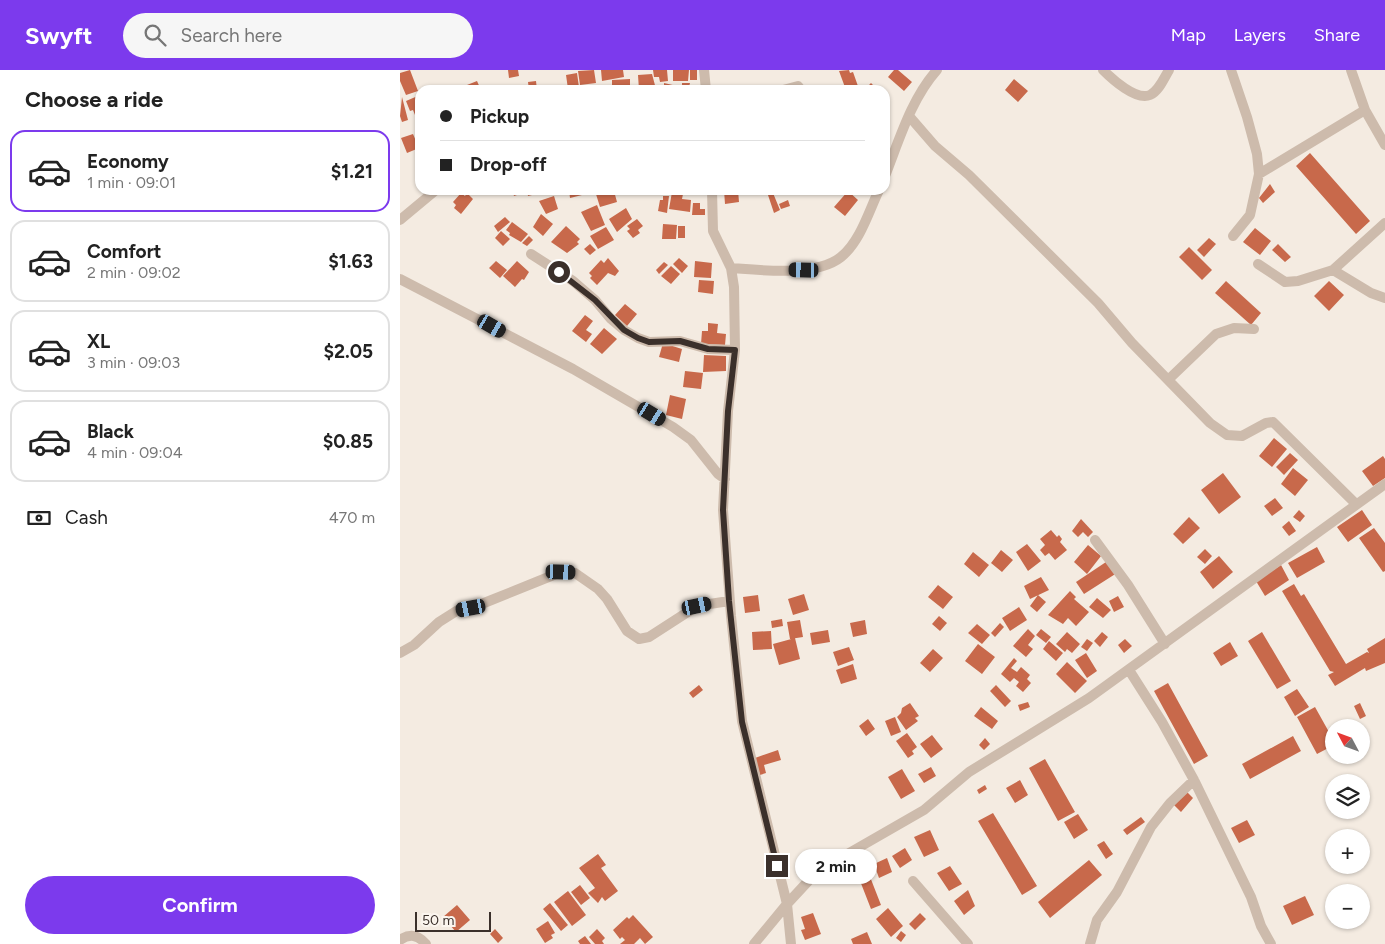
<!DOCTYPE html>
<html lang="en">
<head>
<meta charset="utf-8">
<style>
  body { margin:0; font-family:Figtree,sans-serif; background:#f6f6f6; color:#222; height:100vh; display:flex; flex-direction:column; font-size:19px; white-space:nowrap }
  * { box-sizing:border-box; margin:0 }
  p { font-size:16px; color:#767676 }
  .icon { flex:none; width:28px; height:28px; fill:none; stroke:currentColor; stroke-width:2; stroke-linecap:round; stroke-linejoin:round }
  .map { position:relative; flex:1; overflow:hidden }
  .details { display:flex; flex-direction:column; background:#fff; width:400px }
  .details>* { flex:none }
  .banner { position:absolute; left:15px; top:15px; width:475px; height:110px; border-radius:15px; box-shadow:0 1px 4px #0004; display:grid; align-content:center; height:110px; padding:0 25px; background:#fff }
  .needle { width:32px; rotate:311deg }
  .controls { position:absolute; left:925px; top:649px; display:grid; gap:10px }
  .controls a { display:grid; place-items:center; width:45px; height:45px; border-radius:50%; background:#fff; box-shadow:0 1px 4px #0004; font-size:25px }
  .scale { position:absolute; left:15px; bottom:12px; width:76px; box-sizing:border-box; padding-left:5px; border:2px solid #3b302b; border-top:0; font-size:14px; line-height:18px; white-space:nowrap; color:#3b302b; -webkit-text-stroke:4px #fbf5ee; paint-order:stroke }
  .end { position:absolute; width:22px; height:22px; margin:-11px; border:6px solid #3b302b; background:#fff; box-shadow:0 0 0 2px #fff }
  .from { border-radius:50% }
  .bubble { position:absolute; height:35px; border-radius:18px; background:#fff; box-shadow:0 1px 4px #0004; font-size:16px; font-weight:700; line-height:35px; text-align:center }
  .car { position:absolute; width:15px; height:30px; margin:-15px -8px; border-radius:6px; box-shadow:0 0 4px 1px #0007; background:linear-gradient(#222 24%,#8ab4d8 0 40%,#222 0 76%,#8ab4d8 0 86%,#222 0) }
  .banner b { display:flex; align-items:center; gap:18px; height:48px; font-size:19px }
  .banner b+b { border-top:1px solid #e0e0e0 }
  .banner i { width:12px; height:12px; background:#222 }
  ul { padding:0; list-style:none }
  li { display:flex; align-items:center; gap:15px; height:82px; margin:0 10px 8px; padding:0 15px; border:2px solid #e0e0e0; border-radius:15px }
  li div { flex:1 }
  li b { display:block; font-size:19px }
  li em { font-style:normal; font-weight:700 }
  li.selected { border-color:#7c3aed }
  li>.icon { width:45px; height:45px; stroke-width:1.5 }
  h2 { padding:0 25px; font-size:22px; line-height:60px }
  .pay { display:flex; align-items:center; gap:12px; height:55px; padding:0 25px; font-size:19px }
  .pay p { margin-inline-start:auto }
  .cta { display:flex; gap:10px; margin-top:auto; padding:10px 25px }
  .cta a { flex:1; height:58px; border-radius:30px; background:#7c3aed; color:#fff; font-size:20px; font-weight:700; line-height:58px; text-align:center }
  header { display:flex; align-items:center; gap:30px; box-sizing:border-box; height:70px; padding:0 25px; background:#7c3aed; color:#fff }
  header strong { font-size:24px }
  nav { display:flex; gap:28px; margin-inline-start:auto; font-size:18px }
  .search { width:350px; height:45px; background:#f6f6f6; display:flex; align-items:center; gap:12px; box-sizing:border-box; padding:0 18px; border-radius:28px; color:#767676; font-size:19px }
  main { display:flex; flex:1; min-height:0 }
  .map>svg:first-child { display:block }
  .building { fill:#c8694b }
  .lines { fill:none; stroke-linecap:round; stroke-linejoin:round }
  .street { stroke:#cdbbac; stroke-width:10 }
  .route { stroke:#3b302b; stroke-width:6 }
</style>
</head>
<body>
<header>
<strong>Swyft</strong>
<div class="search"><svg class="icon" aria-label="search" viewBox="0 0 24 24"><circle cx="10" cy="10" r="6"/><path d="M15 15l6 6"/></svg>Search here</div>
<nav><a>Map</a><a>Layers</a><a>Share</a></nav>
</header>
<main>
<section class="details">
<h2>Choose a ride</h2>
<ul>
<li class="selected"><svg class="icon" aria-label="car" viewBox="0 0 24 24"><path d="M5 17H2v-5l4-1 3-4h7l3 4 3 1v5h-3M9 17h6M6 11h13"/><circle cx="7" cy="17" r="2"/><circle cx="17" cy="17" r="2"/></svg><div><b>Economy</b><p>1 min · 09:01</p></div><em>$1.21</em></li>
<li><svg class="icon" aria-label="car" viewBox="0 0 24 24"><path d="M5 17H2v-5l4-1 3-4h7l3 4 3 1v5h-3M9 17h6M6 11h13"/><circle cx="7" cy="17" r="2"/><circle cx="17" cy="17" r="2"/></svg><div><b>Comfort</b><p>2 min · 09:02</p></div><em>$1.63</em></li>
<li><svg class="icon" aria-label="car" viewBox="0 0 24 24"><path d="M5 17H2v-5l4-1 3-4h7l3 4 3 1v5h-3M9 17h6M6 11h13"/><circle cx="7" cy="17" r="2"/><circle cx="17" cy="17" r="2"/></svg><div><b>XL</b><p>3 min · 09:03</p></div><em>$2.05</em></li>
<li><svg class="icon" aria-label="car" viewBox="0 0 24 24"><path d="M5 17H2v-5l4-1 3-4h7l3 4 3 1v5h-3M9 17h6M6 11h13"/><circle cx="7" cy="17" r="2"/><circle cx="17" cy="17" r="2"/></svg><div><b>Black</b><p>4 min · 09:04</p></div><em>$0.85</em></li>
</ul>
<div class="pay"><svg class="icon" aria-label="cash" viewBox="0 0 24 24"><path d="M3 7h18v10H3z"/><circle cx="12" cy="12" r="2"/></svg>Cash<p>470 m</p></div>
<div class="cta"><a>Confirm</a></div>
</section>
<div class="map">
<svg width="985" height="874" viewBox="0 0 985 874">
  <rect width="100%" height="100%" fill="#f4ebe1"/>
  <path class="building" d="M10 0 18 21 6 25 0 11V3Z
    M108 0H118L119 6 109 8Z
    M194 0 196 13 180 15 178 1Z
    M201 0H223L224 7 202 11Z
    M253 0H267L268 11 260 12 259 7H254Z
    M273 0H289L288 11H273Z
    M290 0H297V10H290Z
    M449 0 450 3 453 2 459 19 446 20 439 1Z
    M494 0H498L512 12 504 21 488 7Z
    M177 3 179 17 168 19 166 5Z
    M252 4 256 19 239 20 238 5Z
    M230 9V16L212 17V10Z
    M614 9 628 21 618 32 605 20Z
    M77 11 81 20H69L67 15Z
    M136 11 137 20H129L128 12Z
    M264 13 277 16V20H264Z
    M282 13H290L289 17H299V20H282Z
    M471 13 476 18 464 20Z
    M232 17V20H209V18Z
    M20 25V42L15 45 13 40 10 41 6 31Z
    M2 27 8 50 2 52 0 46Z
    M13 64 19 78 7 83 1 68Z
    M910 83 970 151 956 164 896 96Z
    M870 114 875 122 863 133 859 128Z
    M112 120H126V122L114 126Z
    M152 120 128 126 127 121 131 120Z
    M169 120H181L182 125 170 128Z
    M207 120 208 122 214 121 217 132 200 137 195 121Z
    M324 120H338L339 132 325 134Z
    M448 121 458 130 445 146 434 137Z
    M272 122 283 124 282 129 291 130 290 142 269 139Z
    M61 123 65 126 67 123 73 129 61 144 54 138 56 135 53 132Z
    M373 123 380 140 374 143 368 125Z
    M154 126 158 139 146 144 139 131Z
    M263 126H269L267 143 258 141 260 130H263Z
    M388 130 390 136 381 139 379 134Z
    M293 133H300V139H305V145H292Z
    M197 135 205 155 191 161 181 142Z
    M226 138 232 149 217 162 209 149Z
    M141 144 153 154 143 166 133 157Z
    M105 147 110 152 98 162 94 156Z
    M237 149 243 156 238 160 240 163 233 168 227 161 230 159 227 156Z
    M112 152 128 164 121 172 109 165 110 163 106 160Z
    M263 154 277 155 276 169H262Z
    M166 156 180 169 177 172 179 174 167 183 151 172Z
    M278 156H285V168H278Z
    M206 157 214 170 198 179 190 166Z
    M855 158 871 171 860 185 843 172Z
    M101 161 110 169 103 176 95 168Z
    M129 166 133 170 127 176 122 173Z
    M809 168 816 174 804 187 797 180Z
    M190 174 196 180 190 185 184 179Z
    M878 174 891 187 885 192 872 180Z
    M789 177 812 200 802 210 779 187Z
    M208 188 219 201 215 206 208 203 197 215 190 208 192 206 189 203 201 190 204 193Z
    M279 188 288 196 282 203 273 194Z
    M96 191 107 200 100 208 89 198Z
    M117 191 129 202 124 210 122 209 115 217 103 206Z
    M295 191 312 193 311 208 294 207Z
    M264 192 268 195 259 204 256 200Z
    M271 196 280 204 271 214 261 206Z
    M299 210 314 211 313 224 298 222Z
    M826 211 861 243 851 255 815 223Z
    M929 211 944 225 929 241 914 226Z
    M225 234 237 244 227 256 215 245Z
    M185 245 193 251 186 260 192 264 186 272 172 261Z
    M308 253 318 254 317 263 326 264 325 275 301 274 302 261H308Z
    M204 258 217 269 202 284 190 274Z
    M263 273 282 279 279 292 259 287Z
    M304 285 326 286V301L303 302Z
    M285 301 303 303 301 319 283 317Z
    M270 325 286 329 282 349 266 345Z
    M874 368 887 379 872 397 859 386Z
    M890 383 898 390 884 405 876 397Z
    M983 386 985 389V408L973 416 962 401Z
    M893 398 908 410 895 426 881 414Z
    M823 403 841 427 819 444 801 420Z
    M875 428 883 438 872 446 864 436Z
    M899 440 905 446 900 452 893 447Z
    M962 440 972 455 948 472 937 457Z
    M789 447 800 458 783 474 773 464Z
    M681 449 693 462 688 467 683 462 678 467 672 461Z
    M889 451 896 461 889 466 882 457Z
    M974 458 985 473V501L983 502 959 468Z
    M651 460 657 467 659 465 662 469 660 472 667 480 655 490 649 483 645 486 640 480 645 475 640 469Z
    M627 474 641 491 628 501 616 482Z
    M688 475 701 486 687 504 674 492Z
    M917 477 925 492 897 508 888 493Z
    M805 479 812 486 805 494 797 487Z
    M601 480 613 490 602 502 591 493Z
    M573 482 589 495 579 507 564 494Z
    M819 486 833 502 813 519 800 502Z
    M712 488 720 501 684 524 676 512Z
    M881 495 889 510 865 526 856 511Z
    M641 507 649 520 630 529 624 516Z
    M894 514 901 526 904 524 946 594 967 582 969 583 967 579 985 568V593L966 601 965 598 935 616 928 605 934 602 930 601 882 521Z
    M538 515 553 527 543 539 528 527Z
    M670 521 676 527 674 529 689 542 676 556 668 548 663 554 648 545Z
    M404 524 409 540 393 545 388 529Z
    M358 525 360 541 345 543 343 527Z
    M638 525 646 532 637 542 630 536Z
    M718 526 724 537 714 542 709 531Z
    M697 528 711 540 703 548 689 537Z
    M619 537 627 550 610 561 602 548Z
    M539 546 547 553 540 561 532 554Z
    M382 549 383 556 372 558 371 551Z
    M400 550 403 567 390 569 387 552Z
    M465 550 467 564 453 567 450 553Z
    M600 553 604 557 595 567 591 563Z
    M577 554 590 565 582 574 568 563Z
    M628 559 635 566 628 575 633 579 626 587 613 576Z
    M641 559 651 567 646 573 636 565Z
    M428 560 430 572 412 575 410 563Z
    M371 561 372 579 353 580 352 562Z
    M667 562 680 574 672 583 667 579 665 582 656 574Z
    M702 562 708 567 700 577 694 571Z
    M862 562 891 611 877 619 848 571Z
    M395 568 400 589 379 595 373 574Z
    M687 569 693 573 687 581 681 577Z
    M725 569 732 576 724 583 718 575Z
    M649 571 663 583 656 591 643 579Z
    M830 572 838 586 821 596 813 583Z
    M578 574 595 587 582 604 565 591Z
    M449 577 454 590 438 596 433 582Z
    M533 579 543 588 530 602 520 593Z
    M686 583 697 601 687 608 675 590Z
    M614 588 617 591 611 598 617 602 621 597 630 605 627 609 631 613 623 622 616 616 619 612 614 608 610 612 601 604Z
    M667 592 687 611 675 623 656 604Z
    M453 594 457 609 441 614 436 600Z
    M768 613 808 686 794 694 754 621Z
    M299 615 303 620 293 628 289 623Z
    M596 615 611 631 605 637 590 621Z
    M897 619 909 637 895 646 884 627Z
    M628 632 630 637 620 641 618 635Z
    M510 633 519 646 515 648 518 651 506 660 497 647 501 643 502 638Z
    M960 633 966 646 960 649 954 636Z
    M581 637 598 651 592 659 574 646Z
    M915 637 934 671V675L917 684 897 647Z
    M495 647 501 662 491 666 485 651Z
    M468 649 475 659 466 666 459 656Z
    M507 663 517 677 512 681 514 684 508 688 496 671Z
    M532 665 543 679 531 688 520 674Z
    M893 666 901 681 850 709 842 694Z
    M585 668 590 674 584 680 579 675Z
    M378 680 381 690 364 695 366 703 360 705 355 688Z
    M645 689 675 742 658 751 629 698Z
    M531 697 536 706 524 713 518 704Z
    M502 699 515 721 501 729 488 707Z
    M620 710 628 725 615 733 606 718Z
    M585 715 587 719 579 724 577 720Z
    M785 720 793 728 781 742 772 733Z
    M593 743 637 816 622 825 578 751Z
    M678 744 688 760 674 769 664 752Z
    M741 747 745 752 727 765 723 760Z
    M847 750 855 765 839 773 831 758Z
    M530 760 539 780 524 787 514 767Z
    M704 771 713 784 706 789 697 775Z
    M505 778 512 790 500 798 492 786Z
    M198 784 206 795 201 798 218 821 205 831 202 827 198 833 188 823 195 818 179 798Z
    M487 788 492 802 479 808 474 794Z
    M689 790 702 805 650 848 638 832Z
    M465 794 481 835 471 839 455 798Z
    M550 796 562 814 549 821 537 803Z
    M180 815 190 828 181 835 171 822Z
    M568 820 575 836 564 845 554 831Z
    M168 821 186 845 172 856 154 832Z
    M905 826 914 845 892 855 883 836Z
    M150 833 168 855 161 861 143 839Z
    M57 835 70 850 56 862 43 847Z
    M488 838 503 856 491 867 476 849Z
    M413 843 421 864 405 870 401 860 405 859 401 847Z
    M520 843 526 849 515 860 509 854Z
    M233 845 253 867 245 874 240 868 234 874H220L225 870 222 867 220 869 213 860 227 847 229 849Z
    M148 851 155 863 151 865 153 868 145 873 136 859Z
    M95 859 103 868 98 873 90 864Z
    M197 859 205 868 202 871 204 874H195L189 867Z
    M501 861 506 865 501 872 496 868Z
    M467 862 472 874H453L451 869Z
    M185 866 191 874H180L178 871Z"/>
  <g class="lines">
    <path class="street" d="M304 0 306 20
      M703 0C712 9 736 31 750 25 759 21 764 8 769 0
      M831 0 847 47 857 84 859 104 850 145 833 166
      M951 0 965 40 985 75
      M383 20 398 16 401 20
      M509 46 535 76 569 105 698 233 732 273 810 353 827 365 842 366 866 353 873 352 956 434
      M859 104 965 40
      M485 106C499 71 511 29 537 0
      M312 120 313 161 331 198 334 217 335 280 328 341 323 440 331 546 342 651 387 834 391 874
      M0 150 36 120
      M131 184 173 211 195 230 211 249 224 260 238 268 249 272 280 271 308 279 335 280
      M858 194 885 212 898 211 933 200 971 223 985 228
      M331 198C361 200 416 207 441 187 460 172 469 141 479 120
      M933 200 985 153
      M0 209 173 299 273 357 291 370 318 404 325 409
      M769 309 816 264 834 258 854 259
      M695 470 728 515 765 574
      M0 583 14 575 39 552 58 540 84 533 161 502 175 503 198 519 207 529 227 561 239 569 249 567 297 536 329 531
      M729 600 762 652 794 710 851 827 861 856 871 874
      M513 811 568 874
      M0 870C10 863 18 865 26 874
      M354 874 387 834 412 807 430 794 524 740 569 702 689 628 985 414
      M690 874 697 850 717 822 751 757 770 733 794 710"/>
  </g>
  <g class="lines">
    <path class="route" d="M159 202 195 230 224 260 238 268 249 272 280 271 308 279 335 280 328 341 323 440 329 531 342 652 377 796"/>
  </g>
</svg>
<div class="controls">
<a><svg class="needle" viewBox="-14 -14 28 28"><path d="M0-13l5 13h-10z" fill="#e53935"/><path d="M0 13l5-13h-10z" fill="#767676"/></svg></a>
<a><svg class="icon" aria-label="layers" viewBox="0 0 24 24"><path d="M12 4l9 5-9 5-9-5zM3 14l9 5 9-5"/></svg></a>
<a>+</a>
<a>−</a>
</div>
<div class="scale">50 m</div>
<i class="end from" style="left:159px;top:202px"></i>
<i class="end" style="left:377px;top:796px"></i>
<div class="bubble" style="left:395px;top:779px;width:82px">2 min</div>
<i class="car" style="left:404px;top:200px;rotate:271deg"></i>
<i class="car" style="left:92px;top:256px;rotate:120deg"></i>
<i class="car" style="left:252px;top:344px;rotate:121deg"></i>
<i class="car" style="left:161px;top:502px;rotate:92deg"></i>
<i class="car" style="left:297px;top:536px;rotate:78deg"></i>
<i class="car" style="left:71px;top:538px;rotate:259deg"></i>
<div class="banner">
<b><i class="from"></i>Pickup</b>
<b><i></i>Drop-off</b>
</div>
</div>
</main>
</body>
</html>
